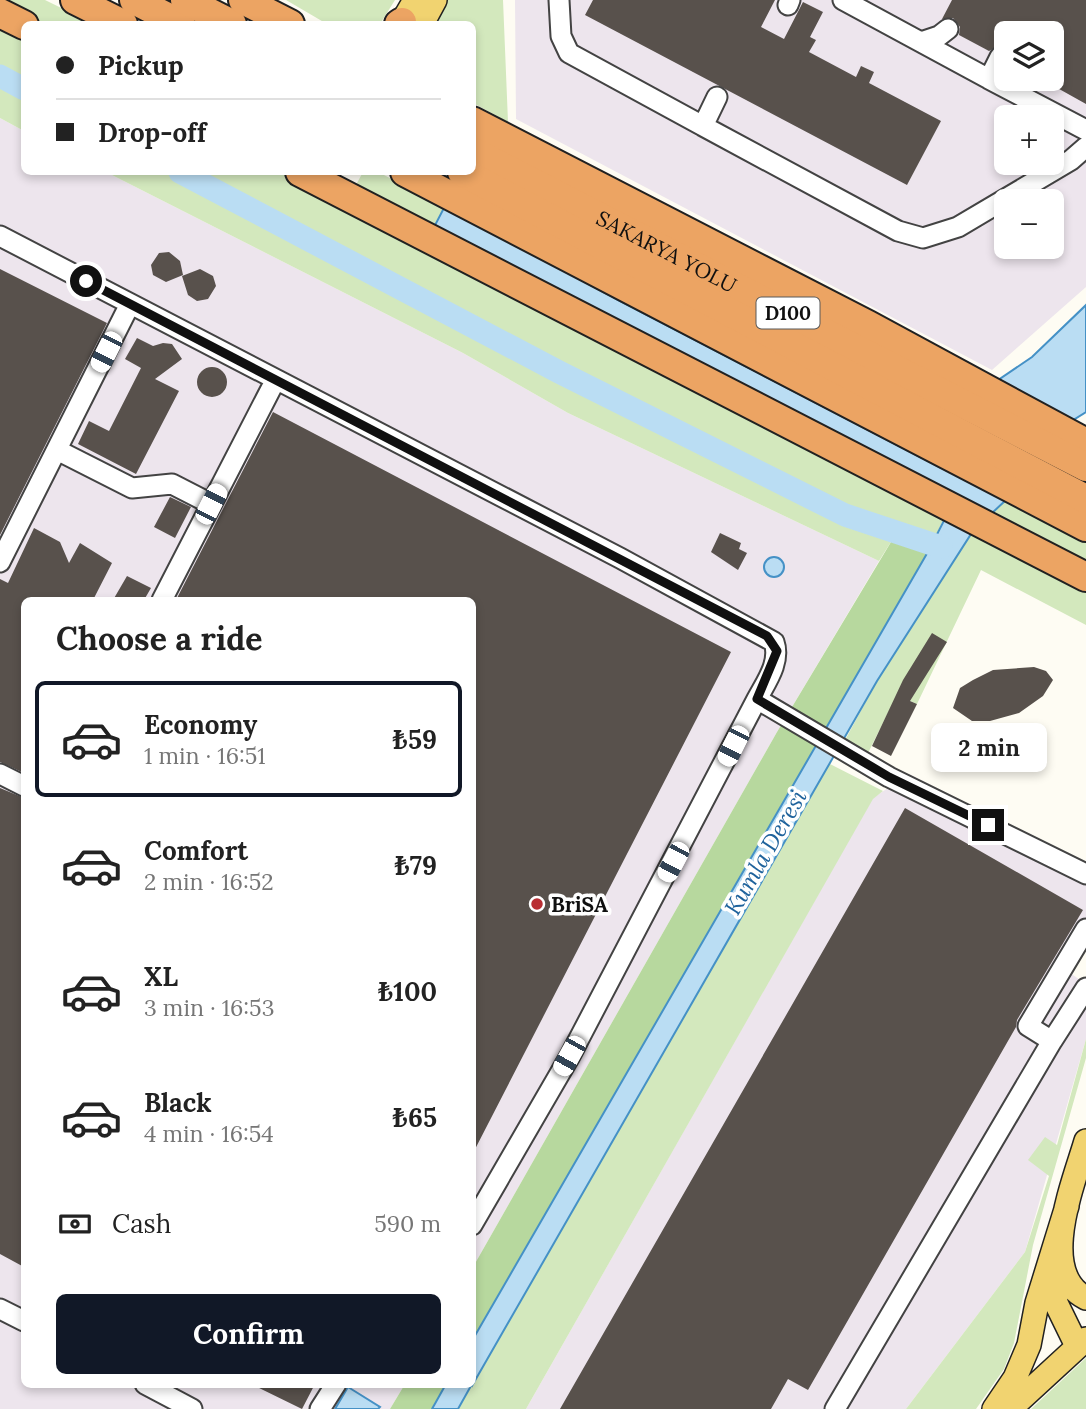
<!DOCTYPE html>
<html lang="en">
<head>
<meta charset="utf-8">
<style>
  body { margin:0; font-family:Lora,serif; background:#f6f6f6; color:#222; height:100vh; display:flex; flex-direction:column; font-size:26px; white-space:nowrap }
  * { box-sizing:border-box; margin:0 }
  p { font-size:23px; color:#767676 }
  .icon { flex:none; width:38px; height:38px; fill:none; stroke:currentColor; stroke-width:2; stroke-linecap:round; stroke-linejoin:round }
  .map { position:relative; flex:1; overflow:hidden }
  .sheet { position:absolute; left:21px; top:597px; width:455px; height:791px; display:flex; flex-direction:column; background:#fff; border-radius:10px; box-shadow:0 4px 10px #0003 }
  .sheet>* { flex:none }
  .top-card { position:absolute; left:21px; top:21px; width:455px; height:154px; border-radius:10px; box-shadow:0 4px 10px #0003; display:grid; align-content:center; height:154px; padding:0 35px; background:#fff }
  .tools { position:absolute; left:994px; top:21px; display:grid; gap:14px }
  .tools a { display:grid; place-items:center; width:70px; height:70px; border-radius:10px; background:#fff; box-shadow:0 4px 10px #0003; font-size:35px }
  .end { position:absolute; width:32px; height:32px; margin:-16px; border:9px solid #101010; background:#fff; box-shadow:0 0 0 4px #fff }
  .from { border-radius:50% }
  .bubble { position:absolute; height:49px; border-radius:10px; background:#fff; box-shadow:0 4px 10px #0003; font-size:23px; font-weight:800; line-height:49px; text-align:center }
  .car { position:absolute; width:21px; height:42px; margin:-21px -10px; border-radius:9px; box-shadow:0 0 5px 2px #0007; background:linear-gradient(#fff 24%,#345 0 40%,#fff 0 76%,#345 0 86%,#fff 0) }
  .top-card b { display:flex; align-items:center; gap:24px; height:66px; font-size:26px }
  .top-card b+b { border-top:2px solid #e0e0e0 }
  .top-card i { width:18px; height:18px; background:#222 }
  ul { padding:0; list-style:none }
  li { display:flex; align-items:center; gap:21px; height:116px; margin:0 14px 10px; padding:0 21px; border:4px solid transparent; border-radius:10px }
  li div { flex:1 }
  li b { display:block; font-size:26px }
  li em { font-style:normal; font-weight:800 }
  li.current { border-color:#111827 }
  li>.icon { width:63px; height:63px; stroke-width:1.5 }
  h2 { padding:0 35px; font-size:32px; line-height:84px }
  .pay { display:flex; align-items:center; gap:18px; height:77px; padding:0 35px; font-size:26px }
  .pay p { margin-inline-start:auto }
  .primary-button { display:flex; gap:14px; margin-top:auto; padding:14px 35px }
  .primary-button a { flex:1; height:80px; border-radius:10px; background:#111827; color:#fff; font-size:28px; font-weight:800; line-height:80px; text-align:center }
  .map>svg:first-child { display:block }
  .industrial { fill:#ede5ed; fill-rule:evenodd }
  .green { fill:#d3e8bd }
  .forest { fill:#b7d89e }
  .water { fill:#baddf3; stroke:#4591c6; stroke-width:2 }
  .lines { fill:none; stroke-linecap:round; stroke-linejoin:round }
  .river { stroke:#baddf3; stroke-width:23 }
  .building { fill:#58514c }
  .minor-casing { stroke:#434343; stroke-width:23 }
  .major-casing { stroke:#212121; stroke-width:26 }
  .highway-casing { stroke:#212121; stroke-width:32 }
  .minor { stroke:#fff; stroke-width:19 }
  .major { stroke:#f1d370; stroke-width:23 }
  .highway { stroke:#eca463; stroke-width:28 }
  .route { stroke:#101010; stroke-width:9 }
  .poi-dot { fill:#b92e33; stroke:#fff; stroke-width:2.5 }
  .labels { text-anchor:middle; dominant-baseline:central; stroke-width:7; stroke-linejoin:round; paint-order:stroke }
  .shield { fill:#fff; stroke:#585858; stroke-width:2 }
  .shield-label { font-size:19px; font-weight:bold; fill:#101010 }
  .street-label { font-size:21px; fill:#101010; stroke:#fff }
  .poi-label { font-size:21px; font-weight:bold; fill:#101010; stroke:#fff; text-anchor:start }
  .water-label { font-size:23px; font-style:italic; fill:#1f639c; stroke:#fff }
</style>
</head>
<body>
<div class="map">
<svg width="1086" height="1409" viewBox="0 0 1086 1409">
  <rect width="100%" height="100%" fill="#fefcf3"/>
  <path class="industrial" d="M515 0H1086V287L992 370 516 119ZM1006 33H1052V79H1006ZM1006 117H1052V163H1006ZM1006 201H1052V247H1006Z
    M0 118 24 131V172H106L463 353 568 413 879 561 777 732 473 1267 472 600H24V1384H405L390 1409H0Z
    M909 774 1086 863V945L1070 973 1086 984V1039L1025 1252 906 1409H526L873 798Z"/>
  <path class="green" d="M0 0H45L94 24H36Z
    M286 0H395L380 24H327Z
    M445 0H503L508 122 473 103 472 24H432Z
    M0 25 24 38V131L0 118Z
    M106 172H280L944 518 929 550 913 540 894 537 879 561 568 413 463 353Z
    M363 172H378L445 206 433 229 359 189 357 183Z
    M1008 498 1086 537V569L986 519Z
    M973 531 1086 585V625L981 570 917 704 897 695 868 753 844 742 877 681Z
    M828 763 883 791 873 799 526 1409H458Z
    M1086 1039V1058L1033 1245 1014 1343 1004 1369 976 1409H906L1025 1252 1049 1176 1028 1160 1045 1137 1057 1145Z
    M1086 1358V1409H1031Z"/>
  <path class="forest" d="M894 537 913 540 929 550 473 1339V1267L777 732Z
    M405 1384H446L432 1409H390Z"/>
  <path class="water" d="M445 206 620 301 941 468 985 389 1032 357 1086 305V412L1059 429 1008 498 973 531 877 681 473 1384V1339L929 550 956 497 433 229Z
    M764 567a10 10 0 1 1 20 0a10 10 0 1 1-20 0Z
    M446 1384H472L458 1409H432Z
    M348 1387 380 1407 378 1409H335Z"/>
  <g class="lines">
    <path class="river" d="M0 76 24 89
      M180 172 559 372 845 515 941 547"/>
  </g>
  <path class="building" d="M593 0H775L761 27 784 39 803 2 823 12 810 37 816 40 809 52 856 77 861 66 874 72 869 83 941 121 907 185 585 15Z
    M952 0H1086V104L1052 85V33H1006V47L999 45 989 51 959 35 960 27 953 18 942 19Z
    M169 252 180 261 183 275 166 282 153 275 151 265 159 253Z
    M0 269 107 323 0 535Z
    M200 269 213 276 216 286 208 299 197 301 188 295 182 276Z
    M137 338 153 346 163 343 172 344 182 359 155 379 179 391 136 474 78 444 89 421 109 431 141 368 125 359Z
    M197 382a15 15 0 1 1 30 0a15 15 0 1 1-30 0Z
    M273 412 731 652 472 1155V600H176Z
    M170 497 191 507 175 538 154 527Z
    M34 528 60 542 69 563 80 543 112 563 93 600H24V773L0 762V579L8 583Z
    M720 533 741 543 739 549 747 553 738 570 711 552Z
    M127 576 151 588 144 600H113Z
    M932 633 947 642 910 701 917 704 891 756 872 746 903 680Z
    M1034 667 1046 671 1053 680 1043 696 1019 713 990 721H972L953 708 960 688 973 680 993 670Z
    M0 788 24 798V1267L0 1254Z
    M905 808 1083 910 1017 1020 1016 1027 808 1390 788 1379 771 1409H560Z
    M251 1384H315L302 1409Z"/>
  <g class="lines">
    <g class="minor-casing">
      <path id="minor" d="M559 0 561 36 569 53 703 126
        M843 0 989 79
        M788 5 790 0
        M921 42 939 36 948 29
        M1000 57 989 79 1086 130
        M717 97 703 126 898 231 923 238 958 227 1071 160 1086 147
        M0 236 620 558 774 642C781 662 766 682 757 699L570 1056 472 1225
        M57 450 132 488 172 484 211 504
        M0 562 130 304
        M162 600 275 381
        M757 699 889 777 1086 874
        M0 774 24 786
        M1086 929 1028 1026 1052 1041 1086 988
        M0 1309 24 1321
        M145 1384 192 1409
        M320 1409 336 1384
        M835 1409 1052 1041"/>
    </g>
    <g class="major-casing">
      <path id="major" d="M401 24 415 0
        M422 24 435 0
        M1086 1141C1074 1182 1036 1273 1086 1298
        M1053 1270 1056 1303 1077 1346
        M994 1409 1015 1378 1029 1345 1037 1303 1067 1206
        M1010 1409 1086 1339"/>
    </g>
    <g class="highway-casing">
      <g id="highway">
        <path d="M75 0 123 24"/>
        <path d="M134 0 181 24"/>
        <path d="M185 0 232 24"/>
        <path d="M243 0 290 24"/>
        <path d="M0 13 24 25"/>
        <path d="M399 24 402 22"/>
        <path d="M472 121 868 325 1086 443"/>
        <path id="s1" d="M472 151 1086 467"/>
        <path d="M300 172 1086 577"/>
        <path d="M405 172 1086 527"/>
        <path d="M462 172 1086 499"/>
      </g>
    </g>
    <use href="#minor" class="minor"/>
    <use href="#major" class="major"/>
    <use href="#highway" class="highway"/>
  </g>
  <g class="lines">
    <path class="route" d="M86 281 767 636 777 651 757 699 889 777 988 825"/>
  </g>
  <circle class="poi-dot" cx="537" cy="904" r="7"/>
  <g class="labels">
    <rect class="shield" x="756.5" y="297.5" width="63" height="31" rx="5"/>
    <g class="shield-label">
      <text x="788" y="313">D100</text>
    </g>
    <g class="street-label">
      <text stroke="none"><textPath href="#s1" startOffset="219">SAKARYA YOLU</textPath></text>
    </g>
    <g class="poi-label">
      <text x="551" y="904">BriSA</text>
    </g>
    <g class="water-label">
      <text transform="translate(765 852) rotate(-60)">Kumla Deresi</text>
    </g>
  </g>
</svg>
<div class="tools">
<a><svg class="icon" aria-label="layers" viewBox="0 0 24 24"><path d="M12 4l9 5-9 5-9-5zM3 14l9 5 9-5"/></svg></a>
<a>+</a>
<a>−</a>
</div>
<i class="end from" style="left:86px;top:281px"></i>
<i class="end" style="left:988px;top:825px"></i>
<div class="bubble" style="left:931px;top:723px;width:116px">2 min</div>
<i class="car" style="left:106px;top:352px;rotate:207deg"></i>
<i class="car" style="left:211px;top:504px;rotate:27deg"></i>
<i class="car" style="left:733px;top:746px;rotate:207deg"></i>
<i class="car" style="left:673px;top:862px;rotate:208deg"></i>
<i class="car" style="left:569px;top:1056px;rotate:209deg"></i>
<div class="top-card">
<b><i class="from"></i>Pickup</b>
<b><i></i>Drop-off</b>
</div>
<section class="sheet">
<h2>Choose a ride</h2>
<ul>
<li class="current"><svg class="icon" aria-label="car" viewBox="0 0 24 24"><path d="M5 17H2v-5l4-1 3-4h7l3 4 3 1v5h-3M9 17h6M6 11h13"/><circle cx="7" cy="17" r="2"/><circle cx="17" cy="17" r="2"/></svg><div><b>Economy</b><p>1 min · 16:51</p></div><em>₺59</em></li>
<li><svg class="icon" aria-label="car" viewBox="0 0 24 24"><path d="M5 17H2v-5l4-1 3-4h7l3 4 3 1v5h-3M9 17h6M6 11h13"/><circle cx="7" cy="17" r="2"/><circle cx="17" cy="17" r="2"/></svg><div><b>Comfort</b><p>2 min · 16:52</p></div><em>₺79</em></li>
<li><svg class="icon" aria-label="car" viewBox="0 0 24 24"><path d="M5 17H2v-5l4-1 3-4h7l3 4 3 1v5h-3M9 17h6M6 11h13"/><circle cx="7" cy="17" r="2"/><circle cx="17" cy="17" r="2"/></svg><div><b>XL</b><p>3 min · 16:53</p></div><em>₺100</em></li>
<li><svg class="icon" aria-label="car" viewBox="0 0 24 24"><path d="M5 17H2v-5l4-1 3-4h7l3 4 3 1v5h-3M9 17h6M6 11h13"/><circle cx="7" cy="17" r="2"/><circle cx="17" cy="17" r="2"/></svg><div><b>Black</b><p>4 min · 16:54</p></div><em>₺65</em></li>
</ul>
<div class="pay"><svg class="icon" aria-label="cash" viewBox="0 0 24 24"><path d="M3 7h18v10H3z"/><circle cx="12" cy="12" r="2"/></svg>Cash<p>590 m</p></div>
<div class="primary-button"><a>Confirm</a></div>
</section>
</div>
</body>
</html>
